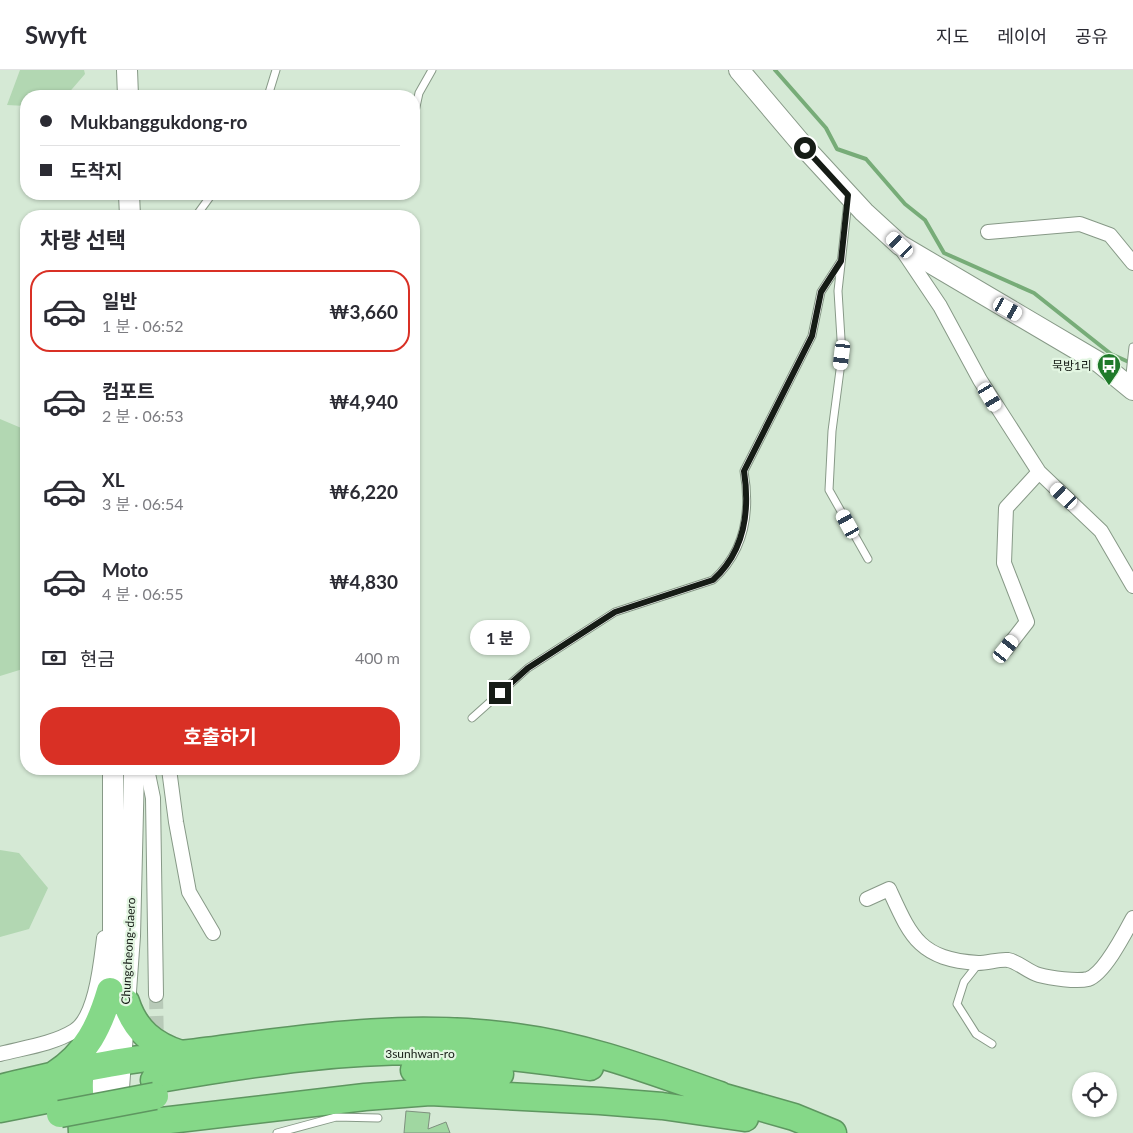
<!DOCTYPE html>
<html lang="ko">
<head>
<meta charset="utf-8">
<style>
  body { margin:0; font-family:Lato,"Noto Sans KR",sans-serif; background:#f7f7f7; color:#2b2b33; height:100vh; display:flex; flex-direction:column; font-size:19px; white-space:nowrap }
  * { box-sizing:border-box; margin:0 }
  p { font-size:16px; color:#7c7c81 }
  .icon { flex:none; width:28px; height:28px; fill:none; stroke:currentColor; stroke-width:2; stroke-linecap:round; stroke-linejoin:round }
  .map { position:relative; flex:1; overflow:hidden }
  .side { position:absolute; left:20px; top:140px; width:400px; height:565px; display:flex; flex-direction:column; background:#fff; border-radius:20px; box-shadow:0 1px 4px #0004 }
  .side>* { flex:none }
  .hud { position:absolute; left:20px; top:20px; width:400px; height:110px; border-radius:20px; box-shadow:0 1px 4px #0004; display:grid; align-content:center; height:110px; padding:0 20px; background:#fff }
  .tools { position:absolute; left:1072px; top:1002px; display:grid; gap:10px }
  .tools a { display:grid; place-items:center; width:45px; height:45px; border-radius:50%; background:#fff; box-shadow:0 1px 4px #0004; font-size:25px }
  .end { position:absolute; width:22px; height:22px; margin:-11px; border:6px solid #161c16; background:#fff; box-shadow:0 0 0 2px #fff }
  .from { border-radius:50% }
  .bubble { position:absolute; height:35px; border-radius:18px; background:#fff; box-shadow:0 1px 4px #0004; font-size:16px; font-weight:700; line-height:35px; text-align:center }
  .car { position:absolute; width:15px; height:30px; margin:-15px -8px; border-radius:6px; box-shadow:0 0 4px 1px #0007; background:linear-gradient(#fff 24%,#345 0 40%,#fff 0 76%,#345 0 86%,#fff 0) }
  .hud b { display:flex; align-items:center; gap:18px; height:48px; font-size:19px }
  .hud b+b { border-top:1px solid #e1e1e2 }
  .hud i { width:12px; height:12px; background:#2b2b33 }
  ul { padding:0; list-style:none }
  li { display:flex; align-items:center; gap:15px; height:82px; margin:0 10px 8px; padding:0 10px; border:2px solid transparent; border-radius:20px }
  li div { flex:1 }
  li b { display:block; font-size:19px }
  li em { font-style:normal; font-weight:700 }
  li.active { border-color:#d93025 }
  li>.icon { width:45px; height:45px; stroke-width:1.5 }
  h2 { padding:0 20px; font-size:22px; line-height:60px }
  .pay { display:flex; align-items:center; gap:12px; height:55px; padding:0 20px; font-size:19px }
  .pay p { margin-inline-start:auto }
  .action { display:flex; gap:10px; margin-top:auto; padding:10px 20px }
  .action a { flex:1; height:58px; border-radius:20px; background:#d93025; color:#fff; font-size:20px; font-weight:700; line-height:58px; text-align:center }
  header { display:flex; align-items:center; gap:30px; box-sizing:border-box; height:70px; padding:0 25px; background:#fff; border-bottom:1px solid #e1e1e2 }
  header strong { font-size:24px }
  nav { display:flex; gap:28px; margin-inline-start:auto; font-size:18px }
  .map>svg:first-child { display:block }
  .green { fill:#b2d7b2 }
  .lines { fill:none; stroke-linecap:round; stroke-linejoin:round }
  .stream { stroke:#77ac78; stroke-width:4 }
  .building { fill:#a0d7a1; stroke:#7e907e }
  .street-tunnel { stroke:#b8cab8; stroke-width:14; stroke-dasharray:14 7; stroke-linecap:butt }
  .lane-casing { stroke:#879987; stroke-width:9 }
  .street-casing { stroke:#879987; stroke-width:16 }
  .secondary-casing { stroke:#879987; stroke-width:22 }
  .highway-casing { stroke:#5e9660; stroke-width:29 }
  .lane { stroke:#fff; stroke-width:7 }
  .street { stroke:#fff; stroke-width:14 }
  .secondary { stroke:#fff; stroke-width:20 }
  .highway { stroke:#85d888; stroke-width:26 }
  .highway-bridge-casing { stroke:#5e9660; stroke-width:29; stroke-linecap:butt }
  .highway-bridge { stroke:#85d888; stroke-width:26 }
  .route { stroke:#161c16; stroke-width:6 }
  .labels { text-anchor:middle; dominant-baseline:central; stroke-width:4.5; stroke-linejoin:round; paint-order:stroke }
  .poi-label { font-size:12px; fill:#161c16; stroke:#e3f6e2; text-anchor:end }
  .street-label { font-size:12px; fill:#161c16; stroke:#e3f6e2 }
</style>
</head>
<body>
<header>
<strong>Swyft</strong>
<nav><a>지도</a><a>레이어</a><a>공유</a></nav>
</header>
<div class="map">
<svg width="1133" height="1063" viewBox="0 0 1133 1063">
  <rect width="100%" height="100%" fill="#d5e9d5"/>
  <path class="green" d="M20 0H84L85 4 66 26H26V36L7 35Z
    M0 349 26 360V598L0 606Z
    M0 780 19 783 48 818 29 859 0 867Z"/>
  <g class="lines">
    <path class="stream" d="M775 0 826 58 837 79 866 89 905 134 925 150 944 183 1034 223 1111 284 1131 293"/>
  </g>
  <path class="building" d="M406 1041 430 1043 428 1059 446 1052 450 1063H404Z"/>
  <g class="lines">
    <path class="street-tunnel" d="M156 925 157 975"/>
    <g class="lane-casing">
      <path id="lane" d="M268 26 276 0
        M414 46 419 23 432 0
        M848 131 838 221 842 285 832 361 829 420 868 489
        M196 146 212 124
        M1129 314 1133 277
        M472 648 528 598 615 542 713 510C745 481 751 441 744 401L812 266 821 222 841 191
        M979 893 964 912 957 934 976 964 992 974
        M277 1063 336 1047 378 1048"/>
    </g>
    <g class="street-casing">
      <path id="street" d="M988 162 1080 154 1110 165 1133 193
        M901 178 940 236 980 310 1039 402 1101 461 1133 516
        M1006 579 1027 552 1004 493 1006 438 1039 402
        M147 699 153 728 156 925
        M169 699 176 752 189 822 213 863
        M867 829 889 819C911 867 919 889 978 893 988 893 999 889 1008 890 1019 892 1028 902 1039 905 1050 908 1077 912 1088 909 1104 904 1125 863 1133 848
        M0 984C23 978 53 974 74 961 96 948 101 892 104 868"/>
    </g>
    <g class="secondary-casing">
      <path id="secondary" d="M127 0 128 26
        M739 0 805 78 864 142 900 175 1100 293 1133 320
        M129 124 130 146
        M117 1046 130 866 134 699
        M100 1049 113 861V699"/>
    </g>
    <g class="highway-casing">
      <path id="highway" d="M126 932C135 960 153 975 181 984
        M79 1000 82 1063
        M414 1000 500 1004
        M55 1004C86 985 100 955 110 921
        M154 1010C253 993 356 977 457 982 501 985 546 991 590 997
        M0 1018C34 1010 69 1001 103 995 144 987 186 984 227 978 325 965 418 953 517 967 587 976 654 1002 720 1025
        M703 1021 794 1047 833 1063
        M0 1039 61 1027
        M101 1063 153 1052 365 1027 430 1022 600 1031 662 1036 745 1048"/>
    </g>
    <use href="#lane" class="lane"/>
    <use href="#street" class="street"/>
    <use href="#secondary" class="secondary"/>
    <use href="#highway" class="highway"/>
    <g class="highway-bridge-casing">
      <path id="highway-bridge" d="M60 1044 155 1026"/>
    </g>
    <use href="#highway-bridge" class="highway-bridge"/>
  </g>
  <g class="lines">
    <path class="route" d="M500 623 528 598 615 542 713 510C745 481 750 441 744 401L812 266 821 222 841 191 848 125 805 78"/>
  </g>
  <defs>
    <g id="bus-pin" transform="scale(1.25)"><path d="M0 17L-7.5 6A9.5 9.5 0 1 1 7.5 6Z" fill="#1f7a2a" stroke="#e3f6e2"/><path d="M-5-6H5V4H4V6H2V4H-2V6H-4V4H-5ZM-3.5-4V0h7V-4ZM-3.5 1.2v1.5H-2V1.2ZM2 1.2v1.5H3.5V1.2Z" fill="#fff"/></g>
  </defs>
  <g fill-rule="evenodd">
    <use href="#bus-pin" x="1109" y="295"/>
  </g>
  <g class="labels">
    <g class="poi-label">
      <text x="1092" y="295">묵방1리</text>
    </g>
    <g class="street-label">
      <text transform="translate(128 881) rotate(-87)">Chungcheong-daero</text>
      <text x="420" y="983">3sunhwan-ro</text>
    </g>
  </g>
</svg>
<div class="tools">
<a><svg class="icon" aria-label="locate" viewBox="0 0 24 24"><circle cx="12" cy="12" r="6"/><path d="M12 2v4M12 18v4M2 12h4M18 12h4"/></svg></a>
</div>
<i class="end from" style="left:805px;top:78px"></i>
<i class="end" style="left:500px;top:623px"></i>
<div class="bubble" style="left:470px;top:550px;width:60px">1 분</div>
<i class="car" style="left:900px;top:175px;rotate:313deg"></i>
<i class="car" style="left:1008px;top:239px;rotate:119deg"></i>
<i class="car" style="left:842px;top:285px;rotate:187deg"></i>
<i class="car" style="left:990px;top:327px;rotate:149deg"></i>
<i class="car" style="left:1064px;top:426px;rotate:313deg"></i>
<i class="car" style="left:848px;top:454px;rotate:331deg"></i>
<i class="car" style="left:1006px;top:579px;rotate:38deg"></i>
<div class="hud">
<b><i class="from"></i>Mukbanggukdong-ro</b>
<b><i></i>도착지</b>
</div>
<section class="side">
<h2>차량 선택</h2>
<ul>
<li class="active"><svg class="icon" aria-label="car" viewBox="0 0 24 24"><path d="M5 17H2v-5l4-1 3-4h7l3 4 3 1v5h-3M9 17h6M6 11h13"/><circle cx="7" cy="17" r="2"/><circle cx="17" cy="17" r="2"/></svg><div><b>일반</b><p>1 분 · 06:52</p></div><em>₩3,660</em></li>
<li><svg class="icon" aria-label="car" viewBox="0 0 24 24"><path d="M5 17H2v-5l4-1 3-4h7l3 4 3 1v5h-3M9 17h6M6 11h13"/><circle cx="7" cy="17" r="2"/><circle cx="17" cy="17" r="2"/></svg><div><b>컴포트</b><p>2 분 · 06:53</p></div><em>₩4,940</em></li>
<li><svg class="icon" aria-label="car" viewBox="0 0 24 24"><path d="M5 17H2v-5l4-1 3-4h7l3 4 3 1v5h-3M9 17h6M6 11h13"/><circle cx="7" cy="17" r="2"/><circle cx="17" cy="17" r="2"/></svg><div><b>XL</b><p>3 분 · 06:54</p></div><em>₩6,220</em></li>
<li><svg class="icon" aria-label="car" viewBox="0 0 24 24"><path d="M5 17H2v-5l4-1 3-4h7l3 4 3 1v5h-3M9 17h6M6 11h13"/><circle cx="7" cy="17" r="2"/><circle cx="17" cy="17" r="2"/></svg><div><b>Moto</b><p>4 분 · 06:55</p></div><em>₩4,830</em></li>
</ul>
<div class="pay"><svg class="icon" aria-label="cash" viewBox="0 0 24 24"><path d="M3 7h18v10H3z"/><circle cx="12" cy="12" r="2"/></svg>현금<p>400 m</p></div>
<div class="action"><a>호출하기</a></div>
</section>
</div>
</body>
</html>
